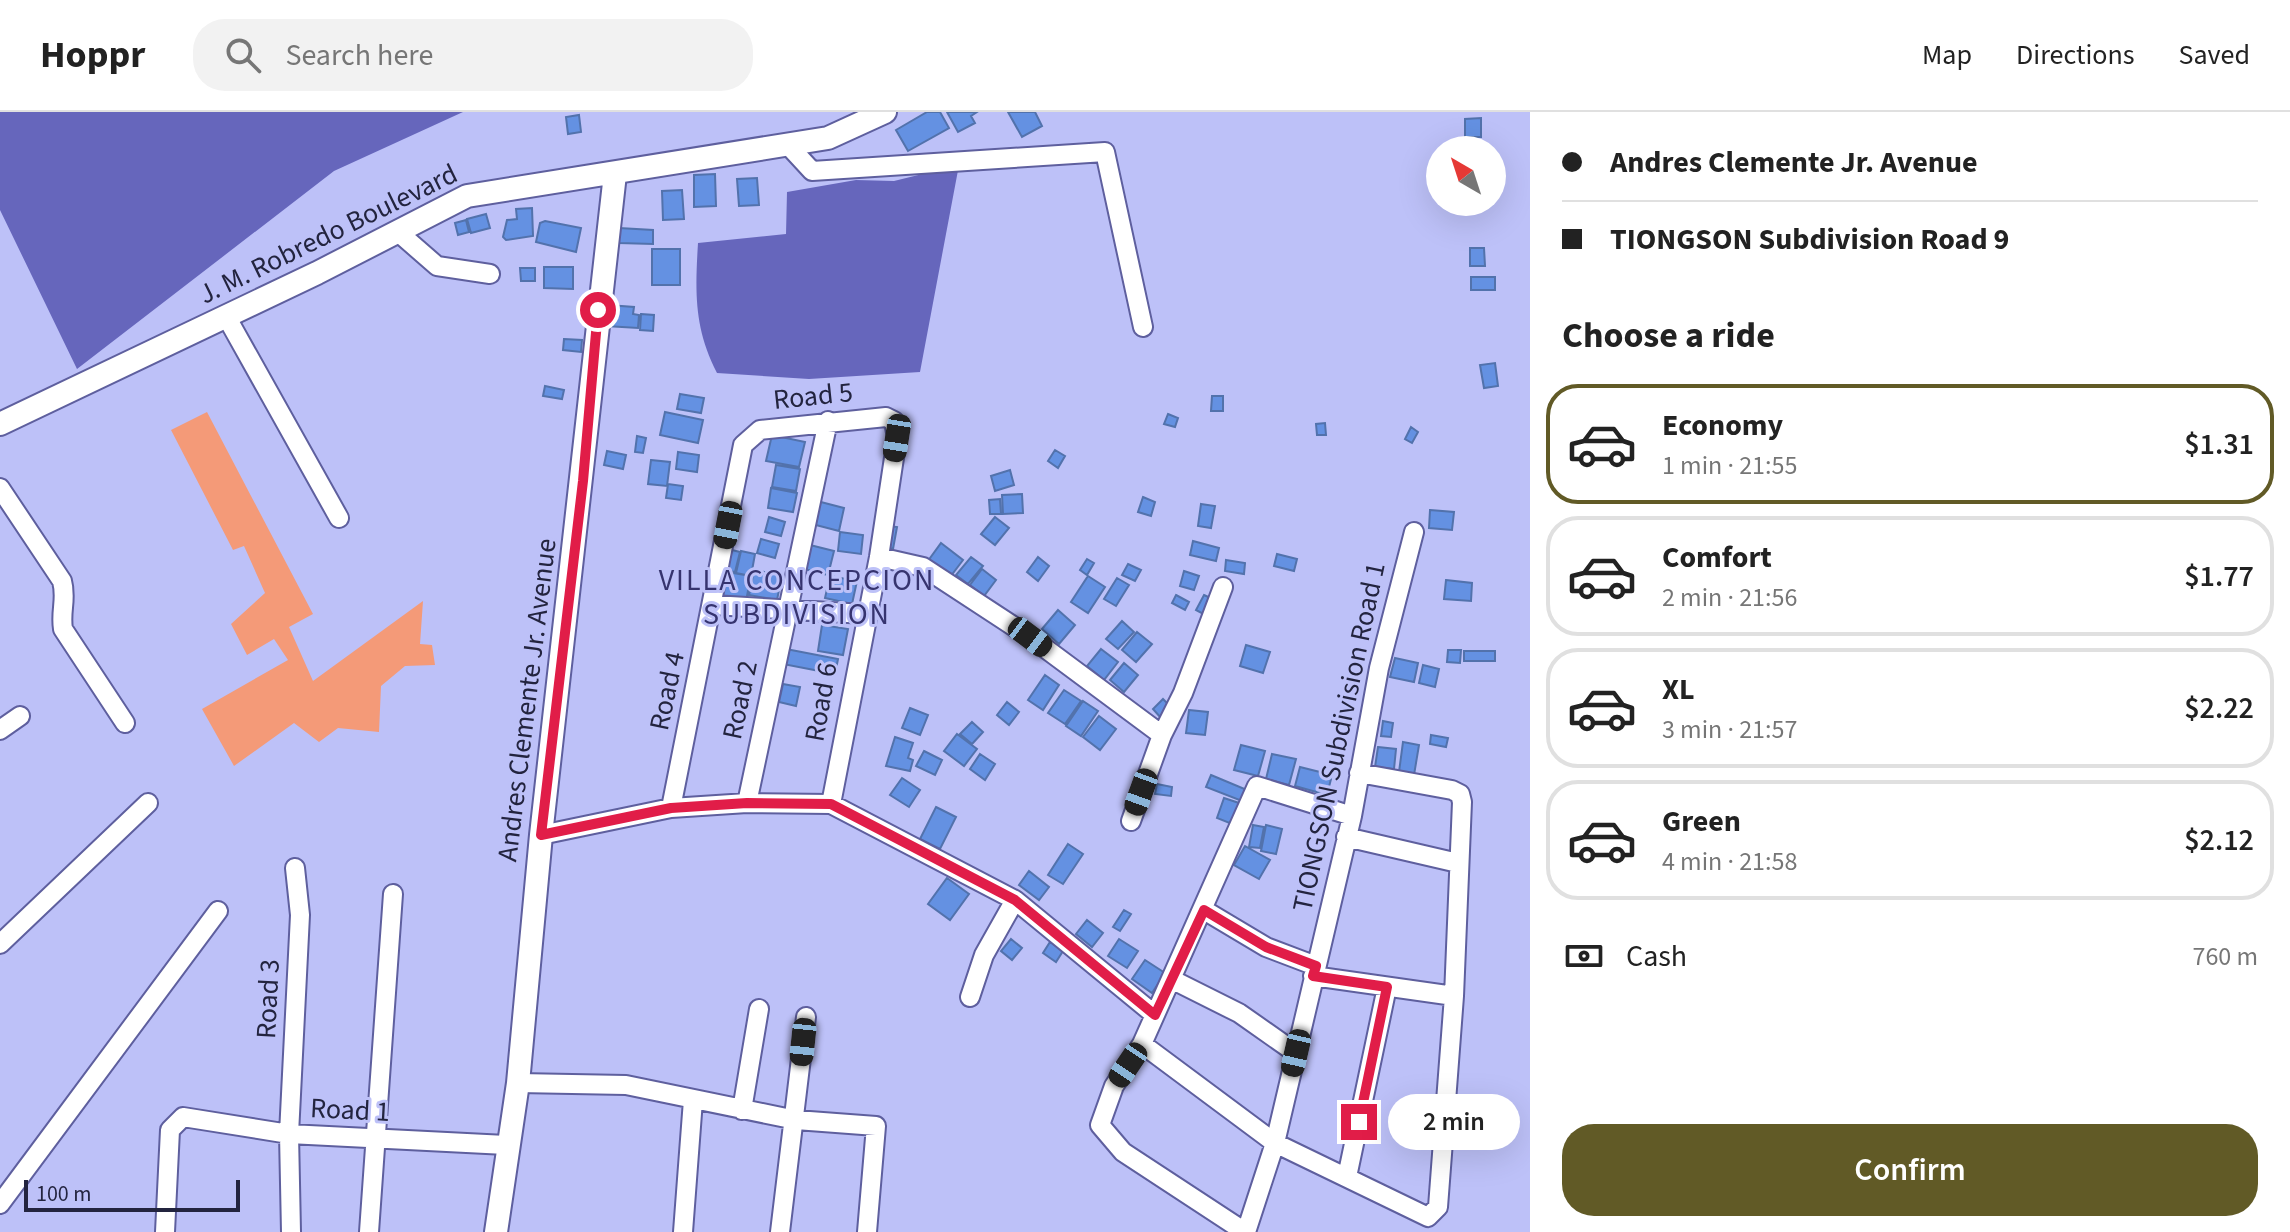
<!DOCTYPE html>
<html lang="en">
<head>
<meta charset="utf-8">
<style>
  body { margin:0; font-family:"Source Sans 3",sans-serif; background:#f2f2f2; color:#222; height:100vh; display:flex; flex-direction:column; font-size:30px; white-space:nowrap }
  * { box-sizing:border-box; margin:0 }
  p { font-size:26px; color:#767676 }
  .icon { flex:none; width:44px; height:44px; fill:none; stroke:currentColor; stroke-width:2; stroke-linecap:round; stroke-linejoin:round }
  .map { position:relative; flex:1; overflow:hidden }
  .sheet { display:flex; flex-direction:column; background:#fff; width:760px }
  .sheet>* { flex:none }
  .guide { display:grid; align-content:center; height:176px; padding:0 32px; background:#fff }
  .needle { width:52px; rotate:321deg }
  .controls { position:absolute; left:1426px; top:24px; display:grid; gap:16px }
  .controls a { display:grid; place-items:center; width:80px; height:80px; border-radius:50%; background:#fff; box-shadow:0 8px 32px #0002; font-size:40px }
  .scale { position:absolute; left:24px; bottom:20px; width:216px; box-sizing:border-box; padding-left:8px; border:4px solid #23243f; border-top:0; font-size:22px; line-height:28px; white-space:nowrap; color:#23243f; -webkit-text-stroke:6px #bdc1f8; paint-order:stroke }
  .end { position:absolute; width:36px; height:36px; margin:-18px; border:10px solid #e11d48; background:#fff; box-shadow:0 0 0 4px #fff }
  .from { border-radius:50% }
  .bubble { position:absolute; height:56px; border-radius:28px; background:#fff; box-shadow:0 8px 32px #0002; font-size:26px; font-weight:600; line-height:56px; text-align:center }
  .car { position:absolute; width:24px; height:48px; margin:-24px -12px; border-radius:10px; box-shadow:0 0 6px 2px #0007; background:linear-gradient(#222 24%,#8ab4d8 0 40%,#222 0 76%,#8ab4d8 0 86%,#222 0) }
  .guide b { display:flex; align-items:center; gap:28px; height:76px; font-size:30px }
  .guide b+b { border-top:2px solid #e0e0e0 }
  .guide i { width:20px; height:20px; background:#222 }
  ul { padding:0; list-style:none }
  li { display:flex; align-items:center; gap:24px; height:120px; margin:0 16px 12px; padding:0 16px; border:4px solid #e0e0e0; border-radius:32px }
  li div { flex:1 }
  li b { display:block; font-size:30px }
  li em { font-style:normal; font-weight:600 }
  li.on { border-color:#615a26 }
  li>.icon { width:72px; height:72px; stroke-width:1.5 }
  h2 { padding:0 32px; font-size:36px; line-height:96px }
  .pay { display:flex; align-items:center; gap:20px; height:88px; padding:0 32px; font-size:30px }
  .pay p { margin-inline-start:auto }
  .action { display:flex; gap:16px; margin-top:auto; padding:16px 32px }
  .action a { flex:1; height:92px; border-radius:32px; background:#615a26; color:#fff; font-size:32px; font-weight:600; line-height:92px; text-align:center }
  header { display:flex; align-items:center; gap:48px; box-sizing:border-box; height:112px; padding:0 40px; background:#fff; border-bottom:2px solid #e0e0e0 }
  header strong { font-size:38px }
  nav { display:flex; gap:44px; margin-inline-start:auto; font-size:28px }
  .search { width:560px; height:72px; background:#f2f2f2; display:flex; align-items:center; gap:20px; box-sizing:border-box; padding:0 28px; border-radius:32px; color:#767676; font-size:30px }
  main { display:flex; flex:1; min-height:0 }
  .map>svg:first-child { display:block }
  .green { fill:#f49a78 }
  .water { fill:#6666bc }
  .building { fill:#6491e2; stroke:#5272ac; stroke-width:2 }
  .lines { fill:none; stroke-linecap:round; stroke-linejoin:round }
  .minor-casing { stroke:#5e5f9e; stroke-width:22 }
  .major-casing { stroke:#5e5f9e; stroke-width:26 }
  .minor { stroke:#fff; stroke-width:18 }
  .major { stroke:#fff; stroke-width:22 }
  .route { stroke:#e11d48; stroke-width:10 }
  .labels { text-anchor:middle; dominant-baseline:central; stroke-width:6; stroke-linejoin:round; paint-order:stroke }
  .street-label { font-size:28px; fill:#23243f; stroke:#bdc1f8 }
  .neighbourhood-label { font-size:30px; letter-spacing:2px; fill:#36346f; stroke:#bdc1f8 }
</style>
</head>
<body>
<header>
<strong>Hoppr</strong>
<div class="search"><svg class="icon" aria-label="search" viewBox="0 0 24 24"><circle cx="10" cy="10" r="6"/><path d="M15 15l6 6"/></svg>Search here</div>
<nav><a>Map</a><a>Directions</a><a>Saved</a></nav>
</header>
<main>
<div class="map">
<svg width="1530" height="1120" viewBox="0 0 1530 1120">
  <rect width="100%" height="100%" fill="#bdc1f8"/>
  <path class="green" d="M207 300 313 502 289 515 313 569 423 489 420 532 432 533 435 553 405 554 381 574 379 620 338 616 319 630 294 611 234 654 202 597 288 548 274 527 247 543 231 512 265 481 244 434 233 438 171 318Z"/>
  <path class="water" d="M0 0H463L334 59 77 257 0 98Z
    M959 53 920 260 809 267 717 261C694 216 695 181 698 131L786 122 787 80 856 68 894 69Z"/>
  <path class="building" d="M927 0H940L949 16 908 39 896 18Z
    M947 0H977L971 4 975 11 958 20Z
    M1008 0H1035L1042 14 1022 25Z
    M579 3 581 20 568 22 566 5Z
    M1481 6V25H1465V7Z
    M715 62 716 94 694 95V63Z
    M757 66 759 93 739 94 737 67Z
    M682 78 684 107 663 108 662 79Z
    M532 96 533 124 506 128 503 125 507 108 517 107 516 97Z
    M486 102 490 116 471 121 467 107Z
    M466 108 469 120 458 123 455 111Z
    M545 109 581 116 576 140 536 130 540 111Z
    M619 116 653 118V132L619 131Z
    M1470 136H1484L1485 154H1470Z
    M652 137H680V173H652Z
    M544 155H573V177L544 176Z
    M520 156H535V169H521Z
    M1471 165H1495V178H1471Z
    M608 193 634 195 633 202 639 203 638 216 606 214Z
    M641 202 654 203 653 219 640 218Z
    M564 227 582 228 581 240 563 238Z
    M1495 251 1498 274 1484 276 1480 253Z
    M545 274 564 278 562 287 543 284Z
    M680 282 704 286 701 301 677 297Z
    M1212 284H1223V299H1211Z
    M665 300 703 308 698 331 660 323Z
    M1168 302 1178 306 1175 315 1164 312Z
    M1325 311 1326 323H1317L1316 312Z
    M1411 315 1418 320 1412 331 1405 327Z
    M772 323 805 330 799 355 766 349Z
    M637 324 646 326 643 341 635 340Z
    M1055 338 1065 344 1058 356 1048 349Z
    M607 339 626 343 623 357 604 353Z
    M678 340 699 343 697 360 676 357Z
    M651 348 670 350 667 374 648 372Z
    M776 353 800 357 796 379 772 375Z
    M1010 358 1014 373 995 379 991 364Z
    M668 372 683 374 681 388 666 386Z
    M771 376 797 381 793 400 768 396Z
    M1022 382 1023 401 1003 402 1002 383Z
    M1143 385 1155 390 1151 404 1138 400Z
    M1000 387 1001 402H990L989 388Z
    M817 389 844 396 839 419 812 412Z
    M1201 392 1215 394 1211 416 1198 414Z
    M1430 398 1454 400 1452 418 1429 416Z
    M769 405 785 410 781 424 765 420Z
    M995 405 1009 416 995 433 981 422Z
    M889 414 897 415 893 437 884 435Z
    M840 420 863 423 861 442 838 439Z
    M761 427 779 432 775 446 757 441Z
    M1193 429 1219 436 1216 449 1190 443Z
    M941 431 963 448 947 469 925 453Z
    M806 432 834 439 828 463 800 456Z
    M728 437 740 440 735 460 723 458Z
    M741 439 755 442 751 464 736 461Z
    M1277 442 1297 447 1294 459 1274 454Z
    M971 445 983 454 968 472 956 463Z
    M1038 445 1049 454 1038 469 1027 460Z
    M1087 447 1094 451 1087 463 1080 458Z
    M1226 448 1245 451 1244 462 1225 459Z
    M1128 452 1141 458 1135 469 1122 463Z
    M982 457 996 468 984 484 970 473Z
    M754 458 782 463 777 488 749 483Z
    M721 459 751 464 746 489 716 484Z
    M1184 459 1199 464 1194 478 1180 474Z
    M830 464 857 469 852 492 825 486Z
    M1088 464 1105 475 1088 501 1071 490Z
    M1117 466 1129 473 1116 494 1104 487Z
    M1446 468 1472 471 1471 489 1444 487Z
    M1176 483 1189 490 1185 498 1172 491Z
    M1204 483 1217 489 1209 505 1196 498Z
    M1058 498 1075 513 1059 532 1042 517Z
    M1122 509 1134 520 1118 537 1106 527Z
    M822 513 848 517 843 543 818 539Z
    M1137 520 1152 532 1136 550 1122 538Z
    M1246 533 1270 540 1263 561 1240 554Z
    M786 537 838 547 835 562 783 552Z
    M1101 537 1118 550 1104 568 1087 554Z
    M1448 538H1461L1460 551 1447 550Z
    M1464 539H1495V549H1464Z
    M1395 546 1418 551 1414 570 1390 565Z
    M1124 551 1138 563 1124 580 1110 568Z
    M1423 553 1439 557 1435 575 1419 571Z
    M1045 563 1059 573 1043 598 1028 588Z
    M783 572 800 575 796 594 779 590Z
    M1064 578 1081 589 1065 612 1048 601Z
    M1163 587 1172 596 1161 606 1153 597Z
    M1083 589 1098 599 1081 624 1066 614Z
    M1007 590 1019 600 1009 613 997 603Z
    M910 596 928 603 920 623 902 616Z
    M1189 598 1208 600 1205 623 1186 621Z
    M1099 604 1116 617 1100 638 1083 625Z
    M1383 609 1393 611 1391 625 1381 624Z
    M972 610 983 620 972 632 960 622Z
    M957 622 977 637 964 654 944 639Z
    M1431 623 1448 626 1446 635 1430 632Z
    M895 625 913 631 908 646 913 648 910 659 886 654Z
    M1403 630 1419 633 1414 663 1399 660Z
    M1241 633 1265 639 1258 664 1234 658Z
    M1378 635 1396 637 1394 657 1375 655Z
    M924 639 942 648 935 663 916 654Z
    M980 642 995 652 985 668 970 657Z
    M1272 642 1296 647 1289 673 1266 667Z
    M1300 655 1332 663 1327 683 1295 674Z
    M1211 663 1247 678 1242 689 1206 675Z
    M902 666 920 678 909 695 890 683Z
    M1157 672 1172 675 1171 684 1155 682Z
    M1224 686 1239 691 1232 712 1217 706Z
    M936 695 956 705 940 737 920 727Z
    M1253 713 1264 715 1260 736 1249 735Z
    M1266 713 1282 717 1276 742 1261 739Z
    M1068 732 1083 742 1063 772 1048 763Z
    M1245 734 1270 748 1259 767 1234 753Z
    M1029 759 1049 775 1039 788 1019 773Z
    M947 766 969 782 950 808 928 792Z
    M1124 798 1131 802 1120 819 1113 815Z
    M1087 808 1103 821 1092 835 1076 822Z
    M1011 827 1022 836 1012 848 1001 839Z
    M1119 827 1138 839 1127 856 1108 844Z
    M1050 830 1063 839 1056 850 1043 841Z
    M1145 848 1165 861 1152 881 1132 867Z"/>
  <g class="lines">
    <g class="minor-casing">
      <path id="minor" d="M788 33 812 59 1105 40 1143 215
        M398 120 437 154 490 162
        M226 204 339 406
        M0 376 62 469C67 487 60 499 63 517L125 611
        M879 445 923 455 1030 525 1162 623 1183 581 1223 475
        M713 493 865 502
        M0 618 20 604
        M747 691 828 309
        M671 696 743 333 760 318 886 305 894 309 897 326 879 445 831 692
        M1131 709 1162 623
        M541 723 671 696 747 691 831 692 1015 788
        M1346 725 1458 751
        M1204 798 1266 835 1316 854
        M0 832 148 691
        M1313 864 1454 884
        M1173 868 1239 901 1296 941
        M970 885 984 843 1015 788 1155 903
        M1142 932 1257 674 1352 704
        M518 971 626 973 796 1008 876 1014 867 1120
        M742 998 759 897
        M1347 1065 1387 875
        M0 1092 218 799
        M165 1120 170 1018 183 1005 289 1022 300 803 295 756
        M291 1120 289 1022 506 1033
        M369 1120 393 782
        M683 1120 693 988
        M780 1120 806 905
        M1245 1120 1123 1040 1100 1013 1114 974 1142 932 1275 1031 1428 1105 1438 1095 1454 884 1462 690 1460 682 1452 678 1359 661
        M1246 1120 1275 1031 1352 704 1379 556 1414 420"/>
    </g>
    <g class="major-casing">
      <path id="major" d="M0 312 317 161 467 84 828 26 885 0
        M496 1120 518 971 541 723 615 62"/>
    </g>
    <use href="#minor" class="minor"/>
    <use href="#major" class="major"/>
  </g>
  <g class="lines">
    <path class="route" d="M598 198 583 369 541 723 671 696 747 691 831 692 1015 788 1155 903 1204 798 1266 835 1316 854 1313 864 1387 875 1359 1010"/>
  </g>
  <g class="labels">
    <g class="street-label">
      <text transform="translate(328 122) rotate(-26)">J. M. Robredo Boulevard</text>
      <text transform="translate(813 284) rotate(-6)">Road 5</text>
      <text transform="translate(667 579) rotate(-78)">Road 4</text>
      <text transform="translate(527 588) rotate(-83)">Andres Clemente Jr. Avenue</text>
      <text transform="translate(740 588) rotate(-78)">Road 2</text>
      <text transform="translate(821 590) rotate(-80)">Road 6</text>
      <text transform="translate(1339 625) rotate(-78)">TIONGSON Subdivision Road 1</text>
      <text transform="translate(268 887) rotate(-87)">Road 3</text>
      <text transform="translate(350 998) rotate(3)">Road 1</text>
    </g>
    <g class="neighbourhood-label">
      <text x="797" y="468">VILLA CONCEPCION<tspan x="797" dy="34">SUBDIVISION</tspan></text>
    </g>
  </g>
</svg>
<div class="controls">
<a><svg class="needle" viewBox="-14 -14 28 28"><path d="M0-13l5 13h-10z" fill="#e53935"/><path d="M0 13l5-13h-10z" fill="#767676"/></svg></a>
</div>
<div class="scale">100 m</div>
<i class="end from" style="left:598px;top:198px"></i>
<i class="end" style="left:1359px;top:1010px"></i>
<div class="bubble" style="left:1388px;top:982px;width:132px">2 min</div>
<i class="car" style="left:897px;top:326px;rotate:189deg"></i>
<i class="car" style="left:728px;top:413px;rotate:191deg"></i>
<i class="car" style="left:1030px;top:525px;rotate:127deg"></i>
<i class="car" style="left:1141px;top:680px;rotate:200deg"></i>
<i class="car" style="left:803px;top:930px;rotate:186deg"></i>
<i class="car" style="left:1296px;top:941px;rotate:193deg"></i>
<i class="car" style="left:1128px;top:953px;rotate:214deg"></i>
</div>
<section class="sheet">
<div class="guide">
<b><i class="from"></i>Andres Clemente Jr. Avenue</b>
<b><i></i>TIONGSON Subdivision Road 9</b>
</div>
<h2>Choose a ride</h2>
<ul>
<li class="on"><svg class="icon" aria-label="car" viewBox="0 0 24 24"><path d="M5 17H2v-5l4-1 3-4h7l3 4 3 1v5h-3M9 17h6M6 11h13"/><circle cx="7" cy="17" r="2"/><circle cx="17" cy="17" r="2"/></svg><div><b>Economy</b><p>1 min · 21:55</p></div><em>$1.31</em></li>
<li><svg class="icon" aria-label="car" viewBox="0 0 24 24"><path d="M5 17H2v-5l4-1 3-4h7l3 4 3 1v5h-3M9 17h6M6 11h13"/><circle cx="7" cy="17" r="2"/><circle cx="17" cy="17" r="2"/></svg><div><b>Comfort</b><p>2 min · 21:56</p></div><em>$1.77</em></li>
<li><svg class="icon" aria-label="car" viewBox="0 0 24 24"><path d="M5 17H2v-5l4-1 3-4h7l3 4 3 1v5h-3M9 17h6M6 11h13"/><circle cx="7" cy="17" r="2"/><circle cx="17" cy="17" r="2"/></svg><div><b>XL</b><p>3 min · 21:57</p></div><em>$2.22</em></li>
<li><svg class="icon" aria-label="car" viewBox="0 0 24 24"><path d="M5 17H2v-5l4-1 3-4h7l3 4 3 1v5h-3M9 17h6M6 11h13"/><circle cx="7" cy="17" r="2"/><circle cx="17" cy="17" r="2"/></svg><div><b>Green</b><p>4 min · 21:58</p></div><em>$2.12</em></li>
</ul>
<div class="pay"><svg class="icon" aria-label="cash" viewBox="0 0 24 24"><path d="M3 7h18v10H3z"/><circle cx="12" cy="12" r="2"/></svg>Cash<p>760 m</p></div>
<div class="action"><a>Confirm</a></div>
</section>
</main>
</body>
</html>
